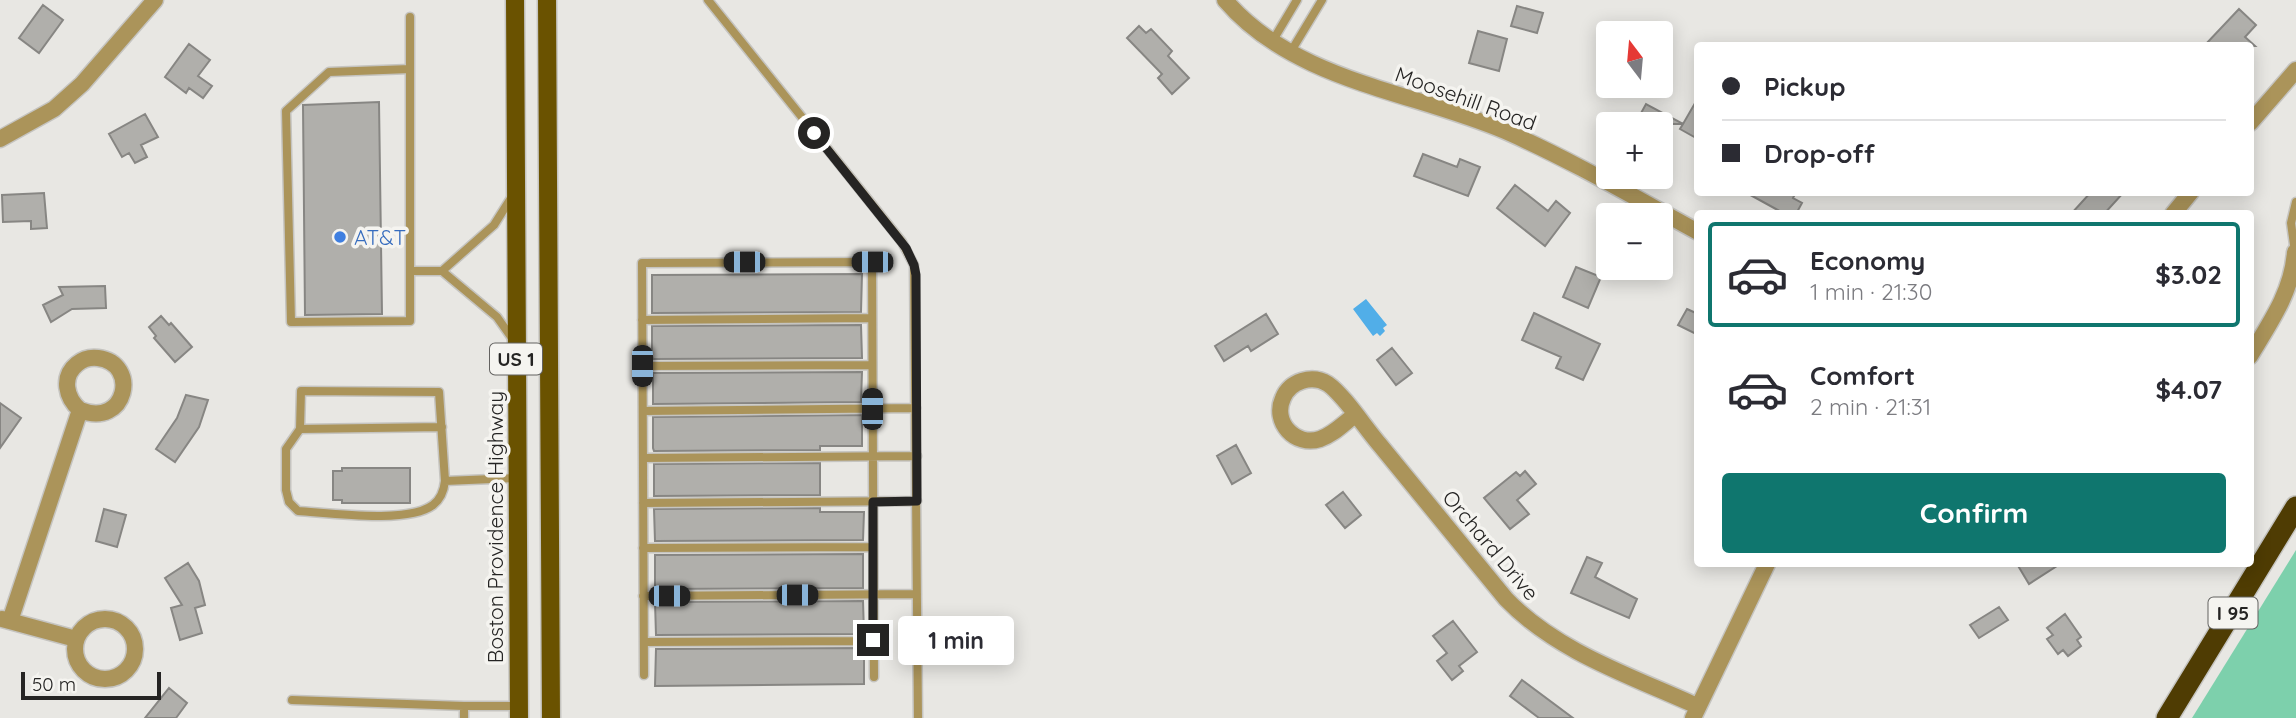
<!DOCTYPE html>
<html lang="en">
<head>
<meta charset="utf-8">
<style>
  body { margin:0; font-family:Quicksand,sans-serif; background:#f2f2f3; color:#2b2b33; height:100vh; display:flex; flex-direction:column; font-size:26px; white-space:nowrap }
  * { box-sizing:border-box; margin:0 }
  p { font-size:23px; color:#7c7c81 }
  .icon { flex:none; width:38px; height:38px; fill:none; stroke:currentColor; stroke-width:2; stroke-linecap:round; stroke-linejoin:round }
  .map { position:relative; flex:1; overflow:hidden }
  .sheet { position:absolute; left:1694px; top:210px; width:560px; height:357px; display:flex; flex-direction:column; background:#fff; border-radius:7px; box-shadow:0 4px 18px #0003 }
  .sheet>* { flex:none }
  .guide { position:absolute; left:1694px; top:42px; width:560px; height:154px; border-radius:7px; box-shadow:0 4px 18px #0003; display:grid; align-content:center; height:154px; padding:0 28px; background:#fff }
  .needle { width:46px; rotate:344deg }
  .fabs { position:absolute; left:1596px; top:21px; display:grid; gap:14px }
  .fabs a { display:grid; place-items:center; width:77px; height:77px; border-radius:7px; background:#fff; box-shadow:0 4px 18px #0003; font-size:35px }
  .scale { position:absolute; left:21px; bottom:18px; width:140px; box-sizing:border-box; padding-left:7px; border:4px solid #252423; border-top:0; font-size:19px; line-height:24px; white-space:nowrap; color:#252423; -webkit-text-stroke:5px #f5f4f0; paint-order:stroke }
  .end { position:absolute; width:32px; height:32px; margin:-16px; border:9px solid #252423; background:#fff; box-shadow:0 0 0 4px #fff }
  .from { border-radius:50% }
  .bubble { position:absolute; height:49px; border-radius:7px; background:#fff; box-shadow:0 4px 18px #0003; font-size:23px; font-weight:700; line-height:49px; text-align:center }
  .car { position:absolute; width:21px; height:42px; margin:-21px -10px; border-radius:9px; box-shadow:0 0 5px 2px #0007; background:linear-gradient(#222 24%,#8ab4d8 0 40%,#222 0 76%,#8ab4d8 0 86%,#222 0) }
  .guide b { display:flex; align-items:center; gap:24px; height:66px; font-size:26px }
  .guide b+b { border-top:2px solid #e1e1e2 }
  .guide i { width:18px; height:18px; background:#2b2b33 }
  ul { padding:12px 0 0; list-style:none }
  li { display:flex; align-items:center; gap:21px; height:105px; margin:0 14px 10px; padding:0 14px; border:4px solid transparent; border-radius:7px }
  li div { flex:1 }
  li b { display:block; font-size:26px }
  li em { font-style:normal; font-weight:700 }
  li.on { border-color:#0f766e }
  li>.icon { width:63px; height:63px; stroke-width:1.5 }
  .cta { display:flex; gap:14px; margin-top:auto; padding:14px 28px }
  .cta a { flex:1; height:80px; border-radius:7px; background:#0f766e; color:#fff; font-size:28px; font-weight:700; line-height:80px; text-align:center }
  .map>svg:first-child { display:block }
  .green { fill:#7dd0ac }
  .water { fill:#51aee8 }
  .building { fill:#b0afab; stroke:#878683; stroke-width:2 }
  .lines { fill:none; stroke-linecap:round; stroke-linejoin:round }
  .lane-casing { stroke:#c5c4c0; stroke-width:11 }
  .street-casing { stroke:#c5c4c0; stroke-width:19 }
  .primary-casing { stroke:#c5c4c0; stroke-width:21 }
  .highway-casing { stroke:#c5c4c0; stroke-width:24 }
  .lane { stroke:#ab945a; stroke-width:8 }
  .street { stroke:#ab945a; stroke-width:16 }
  .primary { stroke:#6a5200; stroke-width:18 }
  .highway { stroke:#4f3c03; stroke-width:21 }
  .route { stroke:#252423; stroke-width:9 }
  .shop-dot { fill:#3f7fe0; stroke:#f5f4f0; stroke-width:2.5 }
  .labels { text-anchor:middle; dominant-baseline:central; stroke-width:7; stroke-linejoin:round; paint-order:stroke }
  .shield { fill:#f5f4f0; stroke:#636260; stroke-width:2 }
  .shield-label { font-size:19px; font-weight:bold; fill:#252423 }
  .street-label { font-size:21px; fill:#252423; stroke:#f5f4f0 }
  .shop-label { font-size:21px; fill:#366cbe; stroke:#f5f4f0; text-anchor:start }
</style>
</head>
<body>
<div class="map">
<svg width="2296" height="718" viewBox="0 0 2296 718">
  <rect width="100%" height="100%" fill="#e8e7e3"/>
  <path class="green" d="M2296 550V718H2192Z"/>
  <path class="water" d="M1366 299 1387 325 1383 328 1385 331 1380 336 1377 333 1373 336 1353 309Z"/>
  <path class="building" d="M43 5 63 20 39 53 19 38Z
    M1517 6 1543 13 1537 33 1511 26Z
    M2239 9 2256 25 2245 37 2255 46H2204Z
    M1139 26 1146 33 1151 29 1172 51 1168 56 1189 78 1172 94 1158 78 1162 74 1127 38Z
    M1478 31 1507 39 1499 71 1469 63Z
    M189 44 210 60 198 76 212 86 203 98 189 88 186 93 165 77Z
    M1698 98V139L1680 129 1683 124H1635L1646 104 1683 124Z
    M379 102 382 314 305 315 303 105Z
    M145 114 158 137 141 145 147 157 135 163 129 153 122 157 109 134Z
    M1423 154 1457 167 1460 159 1480 167 1468 196 1414 176Z
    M1515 185 1548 211 1556 201 1570 213 1545 246 1497 208Z
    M1745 192H1796L1793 198 1802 203 1796 214H1785Z
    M2091 192H2124L2104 214H2071Z
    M44 193 47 228 31 229V221L3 222 2 195Z
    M1576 267 1601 277 1588 308 1563 297Z
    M862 274 861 312 652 313V275Z
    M105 286 106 308 72 309 51 322 43 305 63 295 59 287Z
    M1687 309 1698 314V335L1678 325Z
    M1534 313 1600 344 1583 380 1556 368 1561 357 1522 340Z
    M1266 314 1278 334 1251 351 1248 346 1224 361 1215 346Z
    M161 316 169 325 171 323 192 347 175 362 154 338 156 336 149 327Z
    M861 325 862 358 653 359 652 356V326Z
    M1392 348 1412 373 1396 385 1377 360Z
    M862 372 861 402 653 404V373Z
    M186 395 208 400 199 427 175 462 156 449 177 418Z
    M0 403 21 418 0 448Z
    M862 415V446H820V450L654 451 653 448V417Z
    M1236 445 1251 473 1232 484 1217 456Z
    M820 463V495L654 496V464Z
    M342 468H410V503H342V500H333V471H342Z
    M1525 471 1536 484 1517 500 1529 514 1510 529 1484 498 1516 472 1520 476Z
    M1343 492 1361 515 1345 528 1326 505Z
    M820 508V512H864L863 540 655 541 654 509Z
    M104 509 126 515 117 547 96 541Z
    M863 554V588L655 589V555Z
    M1587 557 1602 563 1595 577 1637 599 1629 618 1571 593Z
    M188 563 199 581 205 605 195 608 202 633 180 640 171 608 182 605 165 578Z
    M2017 564H2060L2029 584Z
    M863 601 864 634 656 635 655 602Z
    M1999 607 2008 620 1979 638 1970 625Z
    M2065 614 2081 637 2077 640 2081 646 2068 656 2063 650 2058 654 2047 639 2053 635 2047 628Z
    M1453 621 1477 652 1459 666 1463 671 1452 680 1437 661 1447 653 1433 636Z
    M864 648V684L655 686 656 649Z
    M1522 680 1573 718H1539L1510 696Z
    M169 688 187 703 176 718H145Z"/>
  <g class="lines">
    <g class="lane-casing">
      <path id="lane" d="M708 0 902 242 914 265 918 718
        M1272 42 1297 0
        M1290 53 1322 0
        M410 69 329 72 286 111 291 322 410 321V17
        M2295 252 2291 223 2296 202
        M410 271H442L497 317 514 341
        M442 271 494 225 513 195
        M642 320 872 318
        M642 366 872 365
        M301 391 439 392 445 481C444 490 441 499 433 505 408 524 330 513 298 511L289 502 286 490V449L300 429Z
        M643 411 916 408
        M300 429 442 427
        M643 458 917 456
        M445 481 517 478
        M643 503 917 501
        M643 548 873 547
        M643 596 917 594
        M644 642 873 641
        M644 675 642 263 872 262 874 677
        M292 700 464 706
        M464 718V706H519"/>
    </g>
    <g class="street-casing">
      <path id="street" d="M1225 0C1294 81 1411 91 1505 131 1571 160 1634 197 1698 232
        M2250 123 2296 70
        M0 139 54 109 82 84 155 0
        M2173 214 2191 192
        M2250 356C2270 323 2292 292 2295 252
        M1355 415C1344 423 1333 435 1320 439 1295 447 1272 422 1283 398 1290 381 1312 374 1328 384 1344 395 1366 429 1380 445 1422 497 1464 548 1506 599 1557 652 1631 676 1697 706
        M75 649a30 30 0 1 1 60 0a30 30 0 1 1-60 0Z
        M2 619 76 639
        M10 621 80 410C127 429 140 363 98 358 90 357 83 359 77 364 61 377 66 398 80 410
        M1693 718 1767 564"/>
    </g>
    <g class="primary-casing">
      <path id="primary" d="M515 0 519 718
        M547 0 551 718"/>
    </g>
    <g class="highway-casing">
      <path id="highway" d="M2167 718 2296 507"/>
    </g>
    <use href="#lane" class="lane"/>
    <use href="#street" class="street"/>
    <use href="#primary" class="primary"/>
    <use href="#highway" class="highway"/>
  </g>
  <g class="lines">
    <path class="route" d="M814 133 906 248 914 265 916 275 917 501 873 502V640"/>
  </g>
  <circle class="shop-dot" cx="340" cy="237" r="7"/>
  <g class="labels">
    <g class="shield">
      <rect x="490" y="343.5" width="52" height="31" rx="5"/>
      <rect x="2208.5" y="597.5" width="49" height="31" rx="5"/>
    </g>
    <g class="shield-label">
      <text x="516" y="359">US 1</text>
      <text x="2233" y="613">I 95</text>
    </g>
    <g class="street-label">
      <text transform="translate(1466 98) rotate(20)">Moosehill Road</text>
      <text transform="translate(495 527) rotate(-90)">Boston Providence Highway</text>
      <text transform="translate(1491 545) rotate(50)">Orchard Drive</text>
    </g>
    <g class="shop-label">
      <text x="354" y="237">AT&amp;T</text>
    </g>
  </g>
</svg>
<div class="fabs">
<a><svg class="needle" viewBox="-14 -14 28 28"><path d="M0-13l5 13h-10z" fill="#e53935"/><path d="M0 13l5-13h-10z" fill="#7c7c81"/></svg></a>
<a>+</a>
<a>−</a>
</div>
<div class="scale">50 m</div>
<i class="end from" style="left:814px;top:133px"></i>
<i class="end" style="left:873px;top:640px"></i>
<div class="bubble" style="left:898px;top:616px;width:116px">1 min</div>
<i class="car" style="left:744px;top:262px;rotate:270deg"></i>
<i class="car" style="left:872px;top:262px;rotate:270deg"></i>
<i class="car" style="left:642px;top:366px;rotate:180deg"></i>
<i class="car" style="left:872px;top:409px;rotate:0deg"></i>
<i class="car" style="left:797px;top:595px;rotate:90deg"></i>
<i class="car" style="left:669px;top:596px;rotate:90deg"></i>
<div class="guide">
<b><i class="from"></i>Pickup</b>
<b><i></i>Drop-off</b>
</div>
<section class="sheet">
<ul>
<li class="on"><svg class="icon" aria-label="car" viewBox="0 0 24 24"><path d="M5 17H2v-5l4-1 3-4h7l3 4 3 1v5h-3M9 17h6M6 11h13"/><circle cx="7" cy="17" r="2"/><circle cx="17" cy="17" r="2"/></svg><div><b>Economy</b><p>1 min · 21:30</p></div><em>$3.02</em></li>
<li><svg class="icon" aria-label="car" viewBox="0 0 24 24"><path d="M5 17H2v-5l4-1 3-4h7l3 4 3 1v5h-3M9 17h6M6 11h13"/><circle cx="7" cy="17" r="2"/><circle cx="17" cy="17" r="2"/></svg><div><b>Comfort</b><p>2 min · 21:31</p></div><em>$4.07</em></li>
</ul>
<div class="cta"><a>Confirm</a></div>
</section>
</div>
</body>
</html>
